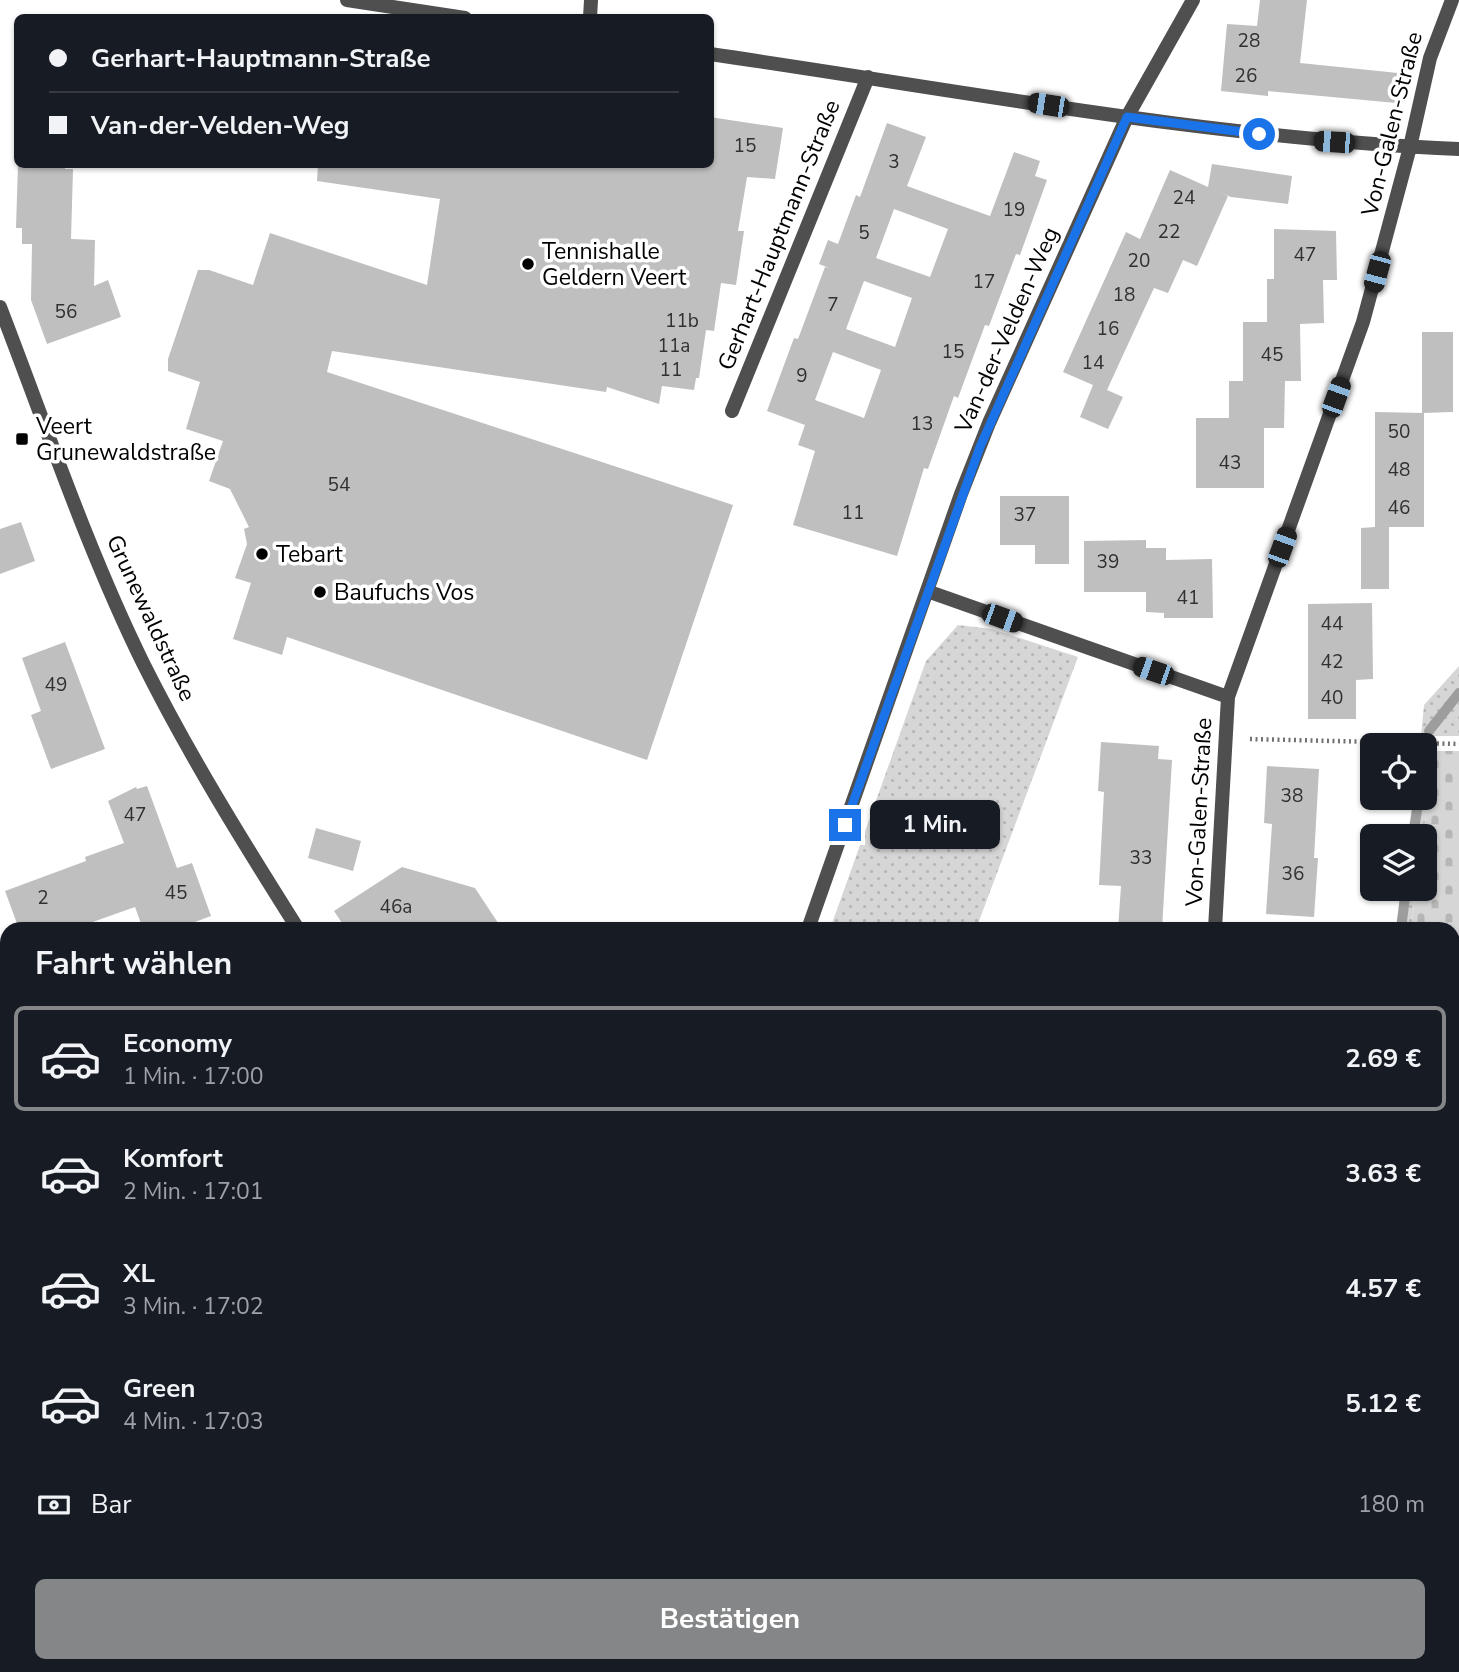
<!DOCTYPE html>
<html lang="de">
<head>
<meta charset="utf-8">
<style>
  body { margin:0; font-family:"Nunito Sans",sans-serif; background:#242831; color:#f1f3f6; height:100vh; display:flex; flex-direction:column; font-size:26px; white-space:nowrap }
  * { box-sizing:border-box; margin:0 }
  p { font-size:23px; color:#9ea1a6 }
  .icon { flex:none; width:38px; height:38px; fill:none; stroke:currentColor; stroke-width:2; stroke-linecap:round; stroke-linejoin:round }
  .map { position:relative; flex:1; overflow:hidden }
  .panel { position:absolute; left:0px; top:922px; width:1460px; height:751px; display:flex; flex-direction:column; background:#171b24; border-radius:21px 21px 0 0; box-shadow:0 2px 5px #0004 }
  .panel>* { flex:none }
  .banner { position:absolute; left:14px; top:14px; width:700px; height:154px; border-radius:10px; box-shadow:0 2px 5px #0004; display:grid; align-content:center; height:154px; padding:0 35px; background:#171b24 }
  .buttons { position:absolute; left:1360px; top:733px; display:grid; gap:14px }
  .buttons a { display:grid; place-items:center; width:77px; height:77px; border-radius:10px; background:#171b24; box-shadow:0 2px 5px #0004; font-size:35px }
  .end { position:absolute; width:32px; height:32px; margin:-16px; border:9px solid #1a73e8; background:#fff; box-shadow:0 0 0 4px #fff }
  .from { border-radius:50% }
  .bubble { position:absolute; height:49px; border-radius:10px; background:#171b24; box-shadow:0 2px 5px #0004; font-size:23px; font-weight:700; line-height:49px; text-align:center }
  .car { position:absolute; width:21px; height:42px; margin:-21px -10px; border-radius:9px; box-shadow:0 0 5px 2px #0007; background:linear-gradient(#222 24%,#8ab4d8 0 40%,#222 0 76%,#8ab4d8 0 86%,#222 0) }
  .banner b { display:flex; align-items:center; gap:24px; height:66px; font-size:26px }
  .banner b+b { border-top:2px solid #363941 }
  .banner i { width:18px; height:18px; background:#f1f3f6 }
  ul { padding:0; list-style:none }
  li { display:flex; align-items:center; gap:21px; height:105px; margin:0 14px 10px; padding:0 21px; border:4px solid transparent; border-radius:10px }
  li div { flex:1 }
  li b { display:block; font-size:26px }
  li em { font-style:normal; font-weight:700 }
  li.selected { border-color:#858687 }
  li>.icon { width:63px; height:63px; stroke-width:1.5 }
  h2 { padding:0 35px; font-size:32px; line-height:84px }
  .pay { display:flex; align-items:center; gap:18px; height:77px; padding:0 35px; font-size:26px }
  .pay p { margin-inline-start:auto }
  .primary-button { display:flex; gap:14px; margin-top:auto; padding:14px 35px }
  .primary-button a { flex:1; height:80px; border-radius:10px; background:#858687; color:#fff; font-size:28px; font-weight:700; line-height:80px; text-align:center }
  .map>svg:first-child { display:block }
  .grass { fill:url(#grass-dots) }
  .forest { fill:url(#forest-firs) }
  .cemetery { fill:url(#cemetery-stones) }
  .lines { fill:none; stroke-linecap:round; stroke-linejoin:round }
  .stream { stroke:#9d9d9d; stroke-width:10 }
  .building { fill:#bfbfbf; fill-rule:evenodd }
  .path { stroke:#717171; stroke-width:4.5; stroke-dasharray:2 3.5; stroke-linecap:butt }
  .minor { stroke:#4f4f4f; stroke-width:14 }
  .tertiary { stroke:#4f4f4f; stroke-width:14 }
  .route { stroke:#1a73e8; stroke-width:9 }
  .poi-dot { fill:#000; stroke:#fff; stroke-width:2.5 }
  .labels { text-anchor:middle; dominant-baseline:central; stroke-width:7; stroke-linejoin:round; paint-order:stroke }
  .number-label { font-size:19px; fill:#303030 }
  .street-label { font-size:23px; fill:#000; stroke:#fff }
  .poi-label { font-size:23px; fill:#000; stroke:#fff; text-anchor:start }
</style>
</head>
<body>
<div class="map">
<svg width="1459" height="1672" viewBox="0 0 1459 1672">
  <defs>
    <pattern id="grass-dots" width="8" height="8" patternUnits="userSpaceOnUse" patternTransform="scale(1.75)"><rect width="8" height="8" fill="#d6d6d6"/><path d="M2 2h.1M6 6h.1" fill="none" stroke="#b6b6b6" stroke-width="1.8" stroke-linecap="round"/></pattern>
    <pattern id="forest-firs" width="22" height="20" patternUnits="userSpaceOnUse" patternTransform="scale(1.75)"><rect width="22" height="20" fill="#d6d6d6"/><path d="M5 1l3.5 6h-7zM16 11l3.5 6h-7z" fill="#b6b6b6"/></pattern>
    <pattern id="cemetery-stones" width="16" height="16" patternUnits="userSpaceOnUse" patternTransform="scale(1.75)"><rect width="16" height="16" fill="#d6d6d6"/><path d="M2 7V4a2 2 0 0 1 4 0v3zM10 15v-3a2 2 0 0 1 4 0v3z" fill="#b6b6b6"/></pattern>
  </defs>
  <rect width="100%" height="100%" fill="#fff"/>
  <path class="grass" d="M958 625 992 629 1078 657 976 929H830L926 661Z
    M1459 666V736H1421L1424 705Z
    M1435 751 1423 836H1408L1413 798H1424L1425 752Z
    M1401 889H1416L1411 929H1396Z"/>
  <path class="forest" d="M518 1666H576L574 1672H515Z"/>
  <path class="cemetery" d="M1435 751H1459V1465L1452 1466V929H1411L1416 889H1424L1423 836Z"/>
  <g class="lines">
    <path class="stream" d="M1429 731 1459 693
      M1424 755H1425
      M1413 836 1419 798
      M1401 929 1406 889
      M1392 1666 1393 1672"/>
  </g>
  <path class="building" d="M1260 0H1307L1300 63 1398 73 1396 103 1268 91V96L1221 91 1227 24 1257 26Z
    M710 117 783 128 775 179 747 177 738 231H744L736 285 721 283 714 331 706 330 699 378H696L694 390 662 386 659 404 607 387 606 392 332 351 327 372 733 505 647 760 287 637 282 655 233 639 251 583 235 578 247 544 244 529 249 527 230 489 209 481 223 441 186 429 200 382 168 371V359L198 270H209L253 285 270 233 427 285 440 199 317 181 318 164H710Z
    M887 123 926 137 907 186 948 201 990 216 1014 152 1040 161 1035 176 1047 180 1020 255 1016 254 989 326 985 325 958 398 954 396 928 469 924 468 897 556 793 525 815 451 798 445 805 425 767 411 794 338 798 339 825 267 829 268 819 264 828 240 838 244 856 195 860 197ZM894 209 948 229 930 277 876 258ZM864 281 912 298 895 347 846 329ZM833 352 881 370 864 418 815 400Z
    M18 164H65V169H73L71 239 95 240 94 286 108 280 121 317 47 344 31 300 32 244H22V228H16Z
    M1212 164 1292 176 1288 204 1231 197 1216 191 1228 196 1197 266 1183 260 1168 293 1154 288 1123 355 1107 390 1123 397 1108 429 1080 417 1093 385 1063 372 1126 232 1140 239 1170 170 1208 187Z
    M1274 229 1336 231 1337 280H1323L1324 323 1300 324 1301 381H1285L1284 428H1264V488H1196V418H1229V381H1243V322H1267V279H1274Z
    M1422 332H1453V412L1422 413Z
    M1375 412 1424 413V527H1389V589H1361V528L1375 527Z
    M1000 496H1069V564H1035V545H1000Z
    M21 522 35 561 0 574V529Z
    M1146 540V548H1166V560L1212 559 1213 618H1164V613L1146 612V592H1084V541Z
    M1372 603 1373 679 1356 680V719H1308V604Z
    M65 642 105 749 51 769 31 715 41 711 22 658Z
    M1101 742 1159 746 1158 759 1172 760 1162 929H1118L1121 886 1099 885 1104 792 1098 791Z
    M1267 766 1319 769 1314 858H1318L1314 917 1266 914 1272 824 1264 823Z
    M147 786 177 868 192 863 211 916 176 929H143L135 907 73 929H19L5 891 86 861 85 857 124 843 108 801 136 787 137 789Z
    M316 828 361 841 353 871 308 858Z
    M402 867 475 888 502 929H346L334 911Z"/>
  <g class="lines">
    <path class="path" d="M1250 739 1459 744"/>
    <path class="minor" d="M347 0 465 18
      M590 18 591 0
      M710 54C959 90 1207 138 1459 149
      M732 411 868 77
      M927 591 1228 697
      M808 929 961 494 989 423 1127 117 1193 0
      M1215 929 1228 697 1363 322 1410 147 1430 58 1452 0
      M0 1016 7 1015
      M822 1666 848 1672
      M1205 1666 1206 1672
      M504 1672 507 1666
      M723 1672 733 1666"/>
    <path class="tertiary" d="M0 307C46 426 87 549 143 663 189 755 243 842 298 929
      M690 1666 693 1672"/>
  </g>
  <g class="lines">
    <path class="route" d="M845 825 980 447 1127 117 1259 134"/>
  </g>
  <g class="poi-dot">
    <circle cx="528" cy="264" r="7"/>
    <rect x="15" y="432" width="14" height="14" rx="3.5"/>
    <circle cx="262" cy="554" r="7"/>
    <circle cx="320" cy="592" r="7"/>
  </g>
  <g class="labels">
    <g class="number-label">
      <text x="1249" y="41">28</text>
      <text x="1246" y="76">26</text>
      <text x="745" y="146">15</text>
      <text x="894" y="162">3</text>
      <text x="1184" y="198">24</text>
      <text x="1014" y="210">19</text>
      <text x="1169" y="232">22</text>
      <text x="864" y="233">5</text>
      <text x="1305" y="255">47</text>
      <text x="1139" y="261">20</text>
      <text x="984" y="282">17</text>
      <text x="1124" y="295">18</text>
      <text x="833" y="305">7</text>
      <text x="66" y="312">56</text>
      <text x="682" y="321">11b</text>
      <text x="1108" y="329">16</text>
      <text x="674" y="346">11a</text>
      <text x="953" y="352">15</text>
      <text x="1272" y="355">45</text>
      <text x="1093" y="363">14</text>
      <text x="671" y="370">11</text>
      <text x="802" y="376">9</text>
      <text x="922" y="424">13</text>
      <text x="1399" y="432">50</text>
      <text x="1230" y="463">43</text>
      <text x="1399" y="470">48</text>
      <text x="339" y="485">54</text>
      <text x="1399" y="508">46</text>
      <text x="853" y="513">11</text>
      <text x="1025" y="515">37</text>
      <text x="1108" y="562">39</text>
      <text x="1188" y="598">41</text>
      <text x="1332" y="624">44</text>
      <text x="1332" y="662">42</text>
      <text x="56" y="685">49</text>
      <text x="1332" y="698">40</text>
      <text x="1292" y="796">38</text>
      <text x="135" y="815">47</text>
      <text x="1141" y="858">33</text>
      <text x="1293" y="874">36</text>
      <text x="176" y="893">45</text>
      <text x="43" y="898">2</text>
      <text x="396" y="907">46a</text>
    </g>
    <g class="street-label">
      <text transform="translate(1392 124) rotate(-76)">Von-Galen-Straße</text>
      <text transform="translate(779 235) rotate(-68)">Gerhart-Hauptmann-Straße</text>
      <text transform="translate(1007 330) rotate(-66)">Van-der-Velden-Weg</text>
      <text transform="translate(151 618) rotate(65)">Grunewaldstraße</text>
      <text transform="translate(1199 812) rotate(-87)">Von-Galen-Straße</text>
    </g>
    <g class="poi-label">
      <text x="542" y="251">Tennishalle<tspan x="542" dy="26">Geldern Veert</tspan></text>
      <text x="36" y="426">Veert<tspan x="36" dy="26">Grunewaldstraße</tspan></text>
      <text x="276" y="554">Tebart</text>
      <text x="334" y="592">Baufuchs Vos</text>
    </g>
  </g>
</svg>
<div class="buttons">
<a><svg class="icon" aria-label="locate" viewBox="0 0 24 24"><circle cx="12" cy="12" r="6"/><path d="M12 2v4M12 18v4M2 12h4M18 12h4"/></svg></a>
<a><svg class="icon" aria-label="layers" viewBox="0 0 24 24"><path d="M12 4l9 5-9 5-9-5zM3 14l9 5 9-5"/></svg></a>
</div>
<i class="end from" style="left:1259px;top:134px"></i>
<i class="end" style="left:845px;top:825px"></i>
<div class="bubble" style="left:870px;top:800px;width:130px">1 Min.</div>
<i class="car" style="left:1048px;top:105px;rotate:279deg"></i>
<i class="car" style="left:1334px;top:142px;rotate:274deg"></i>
<i class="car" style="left:1377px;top:272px;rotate:195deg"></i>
<i class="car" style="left:1336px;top:397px;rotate:20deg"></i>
<i class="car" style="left:1282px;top:547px;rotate:20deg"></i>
<i class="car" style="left:1002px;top:618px;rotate:110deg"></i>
<i class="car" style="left:1153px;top:671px;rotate:289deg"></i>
<div class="banner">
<b><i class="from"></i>Gerhart-Hauptmann-Straße</b>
<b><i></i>Van-der-Velden-Weg</b>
</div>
<section class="panel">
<h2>Fahrt wählen</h2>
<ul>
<li class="selected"><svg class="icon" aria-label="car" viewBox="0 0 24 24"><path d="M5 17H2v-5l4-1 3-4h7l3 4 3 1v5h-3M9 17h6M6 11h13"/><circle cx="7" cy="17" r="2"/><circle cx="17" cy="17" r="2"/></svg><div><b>Economy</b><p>1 Min. · 17:00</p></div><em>2.69 €</em></li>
<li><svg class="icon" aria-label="car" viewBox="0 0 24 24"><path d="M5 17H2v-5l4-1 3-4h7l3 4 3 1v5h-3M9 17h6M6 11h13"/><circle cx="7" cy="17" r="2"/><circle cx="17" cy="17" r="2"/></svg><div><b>Komfort</b><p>2 Min. · 17:01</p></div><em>3.63 €</em></li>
<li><svg class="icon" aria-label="car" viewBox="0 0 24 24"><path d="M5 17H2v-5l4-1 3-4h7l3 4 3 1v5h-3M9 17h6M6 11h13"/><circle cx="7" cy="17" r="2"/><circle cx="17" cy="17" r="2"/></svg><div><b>XL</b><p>3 Min. · 17:02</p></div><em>4.57 €</em></li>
<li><svg class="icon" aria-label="car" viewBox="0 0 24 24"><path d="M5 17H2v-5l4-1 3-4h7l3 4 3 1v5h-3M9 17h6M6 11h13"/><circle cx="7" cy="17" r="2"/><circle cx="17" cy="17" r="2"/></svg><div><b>Green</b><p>4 Min. · 17:03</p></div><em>5.12 €</em></li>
</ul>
<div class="pay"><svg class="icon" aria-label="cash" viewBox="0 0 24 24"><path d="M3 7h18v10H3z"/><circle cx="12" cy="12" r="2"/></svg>Bar<p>180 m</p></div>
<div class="primary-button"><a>Bestätigen</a></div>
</section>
</div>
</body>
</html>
